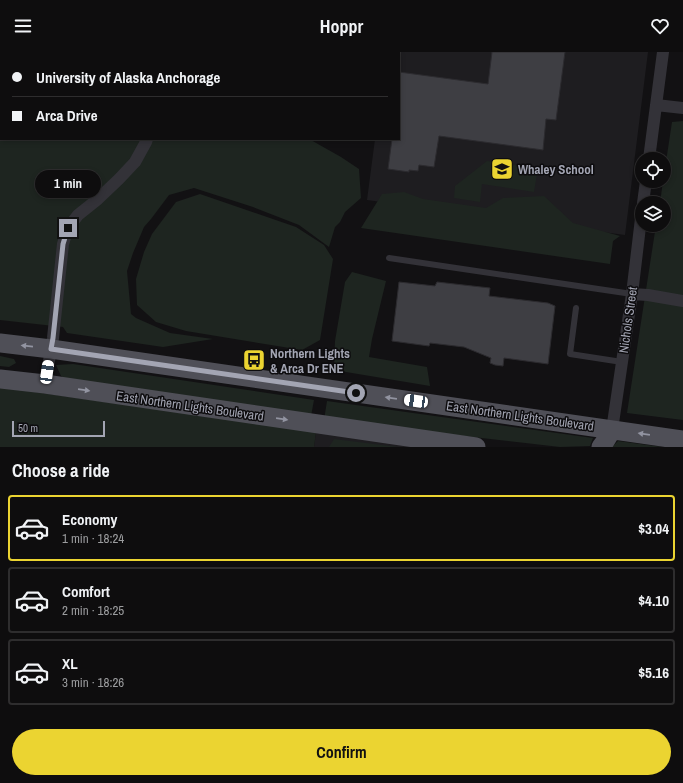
<!DOCTYPE html>
<html lang="en">
<head>
<meta charset="utf-8">
<style>
  body { margin:0; font-family:"Archivo Narrow",sans-serif; background:#171617; color:#f1f3f6; height:100vh; display:flex; flex-direction:column; font-size:15px; white-space:nowrap }
  * { box-sizing:border-box; margin:0 }
  p { font-size:13px; color:#9b9c9e }
  .icon { flex:none; width:22px; height:22px; fill:none; stroke:currentColor; stroke-width:2; stroke-linecap:round; stroke-linejoin:round }
  .map { position:relative; height:395px; overflow:hidden }
  .sheet { display:flex; flex-direction:column; background:#0e0d0e; flex:1 }
  .sheet>* { flex:none }
  .guide { position:absolute; left:0px; top:0px; width:400px; height:88px; box-shadow:0 2px 6px #0003,0 0 0 1px #2e2d2e; display:grid; align-content:center; height:88px; padding:0 12px; background:#0e0d0e }
  .controls { position:absolute; left:635px; top:100px; display:grid; gap:8px }
  .controls a { display:grid; place-items:center; width:36px; height:36px; border-radius:50%; background:#0e0d0e; box-shadow:0 2px 6px #0003,0 0 0 1px #2e2d2e; font-size:20px }
  .scale { position:absolute; left:12px; bottom:10px; width:93px; box-sizing:border-box; padding-left:4px; border:2px solid #a3a5b3; border-top:0; font-size:11px; line-height:14px; white-space:nowrap; color:#a3a5b3; -webkit-text-stroke:3px #0d0c0e; paint-order:stroke }
  .end { position:absolute; width:18px; height:18px; margin:-9px; border:5px solid #a3a5b3; background:#111; box-shadow:0 0 0 2px #111 }
  .from { border-radius:50% }
  .bubble { position:absolute; height:28px; border-radius:14px; background:#0e0d0e; box-shadow:0 2px 6px #0003,0 0 0 1px #2e2d2e; font-size:13px; font-weight:700; line-height:28px; text-align:center }
  .car { position:absolute; width:12px; height:24px; margin:-12px -6px; border-radius:5px; box-shadow:0 0 3px 1px #0007; background:linear-gradient(#fff 24%,#345 0 40%,#fff 0 76%,#345 0 86%,#fff 0) }
  .guide b { display:flex; align-items:center; gap:14px; height:38px; font-size:15px }
  .guide b+b { border-top:1px solid #2e2d2e }
  .guide i { width:10px; height:10px; background:#f1f3f6 }
  ul { padding:0; list-style:none }
  li { display:flex; align-items:center; gap:12px; height:66px; margin:0 8px 6px; padding:0 4px; border:2px solid #2e2d2e; border-radius:4px }
  li div { flex:1 }
  li b { display:block; font-size:15px }
  li em { font-style:normal; font-weight:700 }
  li.selected { border-color:#ebd431 }
  li>.icon { width:36px; height:36px; stroke-width:1.5 }
  h2 { padding:0 12px; font-size:18px; line-height:48px }
  .action { display:flex; gap:8px; margin-top:auto; padding:8px 12px }
  .action a { flex:1; height:46px; border-radius:24px; background:#ebd431; color:#111; font-size:16px; font-weight:700; line-height:46px; text-align:center }
  header { display:flex; justify-content:space-between; align-items:center; height:52px; padding:0 12px; background:#0e0d0e; font-size:18px; font-weight:700 }
  .map>svg:first-child { display:block }
  .built { fill:#1e1d20 }
  .green { fill:#1e2520 }
  .lines { fill:none; stroke-linecap:round; stroke-linejoin:round }
  .stream { stroke:#2a2f38; stroke-width:3.5 }
  .building { fill:#3e3e43; stroke:#2c2b2f }
  .lane { stroke:#333238; stroke-width:6 }
  .street { stroke:#333238; stroke-width:12 }
  .primary { stroke:#4f4f57; stroke-width:19 }
  .oneway { fill:#9294a1 }
  .route { stroke:#a3a5b3; stroke-width:5 }
  .labels { text-anchor:middle; dominant-baseline:central; stroke-width:3; stroke-linejoin:round; paint-order:stroke }
  .poi-label { font-size:13px; font-weight:bold; fill:#a3a5b3; stroke:#0d0c0e; text-anchor:start }
  .street-label { font-size:13px; fill:#a3a5b3; stroke:#0d0c0e }
</style>
</head>
<body>
<header><svg class="icon" aria-label="menu" viewBox="0 0 24 24"><path d="M4 6h16M4 12h16M4 18h16"/></svg>Hoppr<svg class="icon" aria-label="heart" viewBox="0 0 24 24"><path d="M12 20l-8-8c-3-5 5-10 8-4 3-6 11-1 8 4z"/></svg></header>
<div class="map">
<svg width="683" height="395" viewBox="0 0 683 395">
  <rect width="100%" height="100%" fill="#121113"/>
  <path class="built" d="M386 0H648L625 183 367 148 375 87H399V1H386Z
    M316 380 418 395H314Z"/>
  <path class="green" d="M0 0H199L201 1H1V87H309L341 105 359 117 361 146 345 160 340 170 335 175 329 195 299 173 253 155 194 136 169 143 151 167 144 175 133 201 127 219 131 262 136 266 170 281 213 287 163 295 67 281 63 275 0 268Z
    M683 69V368L627 361 656 173H664V151H660L663 129H664V123L672 70Z
    M487 109 538 116 534 140 482 132 480 150 454 146 455 134Z
    M404 140 423 147 486 156 503 146 544 144 573 171 620 184 613 189 610 212 361 176 382 142Z
    M200 142 296 175 324 193 333 207 320 288 302 298 186 279 156 270 137 253 136 227 144 200 152 182 176 150Z
    M352 220 386 229 372 287 369 305 427 315 430 334 334 318 335 289 345 230Z
    M0 304 14 307 16 311 9 315 0 314Z
    M73 312 314 348 311 364 73 331 61 324 56 313Z
    M0 335 316 380 314 395H0Z
    M327 349 593 386 590 394 560 395 324 368Z
    M334 387 398 395H329Z
    M618 389 662 395H612Z"/>
  <g class="lines">
    <path class="stream" d="M112 0 113 1"/>
  </g>
  <path class="building" d="M492 0H565L556 68 546 67 543 98 439 84 434 115 419 113 418 119 409 118V120L388 117 392 87H399V20L488 32Z
    M399 230 435 234 437 230 490 236 489 244 548 251 555 254 548 312 504 306 503 314 495 313 490 311 491 306 464 295 430 291 429 294 392 289Z"/>
  <g class="lines">
    <path class="lane" d="M389 206 632 242
      M576 256 570 302 622 310"/>
    <path class="street" d="M149 0V1
      M656 53 683 56
      M649 107 663 0
      M643 151 646 129
      M632 242 648 243 683 249
      M45 332 53 286 63 192 68 176 78 163 98 147 119 127 135 110 146 90 147 87
      M612 378 632 242 642 158"/>
    <path class="primary" d="M0 291 51 297 683 388
      M0 327 45 332 476 395
      M601 395 604 391 612 378"/>
  </g>
  <defs><path id="oneway-solid" d="M-6-.8H1V-3.2L6.5 0L1 3.2V.8H-6Z"/></defs>
  <g class="oneway">
    <use href="#oneway-solid" transform="translate(27 294) rotate(-174)"/>
    <use href="#oneway-solid" transform="translate(84 338) rotate(8)"/>
    <use href="#oneway-solid" transform="translate(391 346) rotate(-172)"/>
    <use href="#oneway-solid" transform="translate(282 367) rotate(8)"/>
    <use href="#oneway-solid" transform="translate(644 382) rotate(-172)"/>
  </g>
  <g class="lines">
    <path class="route" d="M68 176 63 192 53 286 51 297 356 341"/>
  </g>
  <defs>
    <g id="school-square" transform="scale(1.15)"><rect x="-9" y="-9" width="18" height="18" rx="4" fill="#ebd431" stroke="#0d0c0e"/><path d="M0-5L7-2L0 1L-7-2ZM-4 1L0 2.5L4 1V4Q0 6-4 4Z" fill="#111"/></g>
    <g id="bus-square" transform="scale(1.15)"><rect x="-9" y="-9" width="18" height="18" rx="4" fill="#ebd431" stroke="#0d0c0e"/><path d="M-5-6H5V4H4V6H2V4H-2V6H-4V4H-5ZM-3.5-4V0h7V-4ZM-3.5 1.2v1.5H-2V1.2ZM2 1.2v1.5H3.5V1.2Z" fill="#111"/></g>
  </defs>
  <g fill-rule="evenodd">
    <use href="#school-square" x="502" y="117"/>
    <use href="#bus-square" x="254" y="308"/>
  </g>
  <g class="labels">
    <g class="poi-label">
      <text x="518" y="117">Whaley School</text>
      <text x="270" y="301">Northern Lights<tspan x="270" dy="15">&amp; Arca Dr ENE</tspan></text>
    </g>
    <g class="street-label">
      <text transform="translate(628 268) rotate(-82)">Nichols Street</text>
      <text transform="translate(190 354) rotate(8)">East Northern Lights Boulevard</text>
      <text transform="translate(520 364) rotate(8)">East Northern Lights Boulevard</text>
    </g>
  </g>
</svg>
<div class="controls">
<a><svg class="icon" aria-label="locate" viewBox="0 0 24 24"><circle cx="12" cy="12" r="6"/><path d="M12 2v4M12 18v4M2 12h4M18 12h4"/></svg></a>
<a><svg class="icon" aria-label="layers" viewBox="0 0 24 24"><path d="M12 4l9 5-9 5-9-5zM3 14l9 5 9-5"/></svg></a>
</div>
<div class="scale">50 m</div>
<i class="end from" style="left:356px;top:341px"></i>
<i class="end" style="left:68px;top:176px"></i>
<div class="bubble" style="left:35px;top:118px;width:66px">1 min</div>
<i class="car" style="left:47px;top:320px;rotate:8deg"></i>
<i class="car" style="left:416px;top:349px;rotate:278deg"></i>
<div class="guide">
<b><i class="from"></i>University of Alaska Anchorage</b>
<b><i></i>Arca Drive</b>
</div>
</div>
<section class="sheet">
<h2>Choose a ride</h2>
<ul>
<li class="selected"><svg class="icon" aria-label="car" viewBox="0 0 24 24"><path d="M5 17H2v-5l4-1 3-4h7l3 4 3 1v5h-3M9 17h6M6 11h13"/><circle cx="7" cy="17" r="2"/><circle cx="17" cy="17" r="2"/></svg><div><b>Economy</b><p>1 min · 18:24</p></div><em>$3.04</em></li>
<li><svg class="icon" aria-label="car" viewBox="0 0 24 24"><path d="M5 17H2v-5l4-1 3-4h7l3 4 3 1v5h-3M9 17h6M6 11h13"/><circle cx="7" cy="17" r="2"/><circle cx="17" cy="17" r="2"/></svg><div><b>Comfort</b><p>2 min · 18:25</p></div><em>$4.10</em></li>
<li><svg class="icon" aria-label="car" viewBox="0 0 24 24"><path d="M5 17H2v-5l4-1 3-4h7l3 4 3 1v5h-3M9 17h6M6 11h13"/><circle cx="7" cy="17" r="2"/><circle cx="17" cy="17" r="2"/></svg><div><b>XL</b><p>3 min · 18:26</p></div><em>$5.16</em></li>
</ul>
<div class="action"><a>Confirm</a></div>
</section>
</body>
</html>
